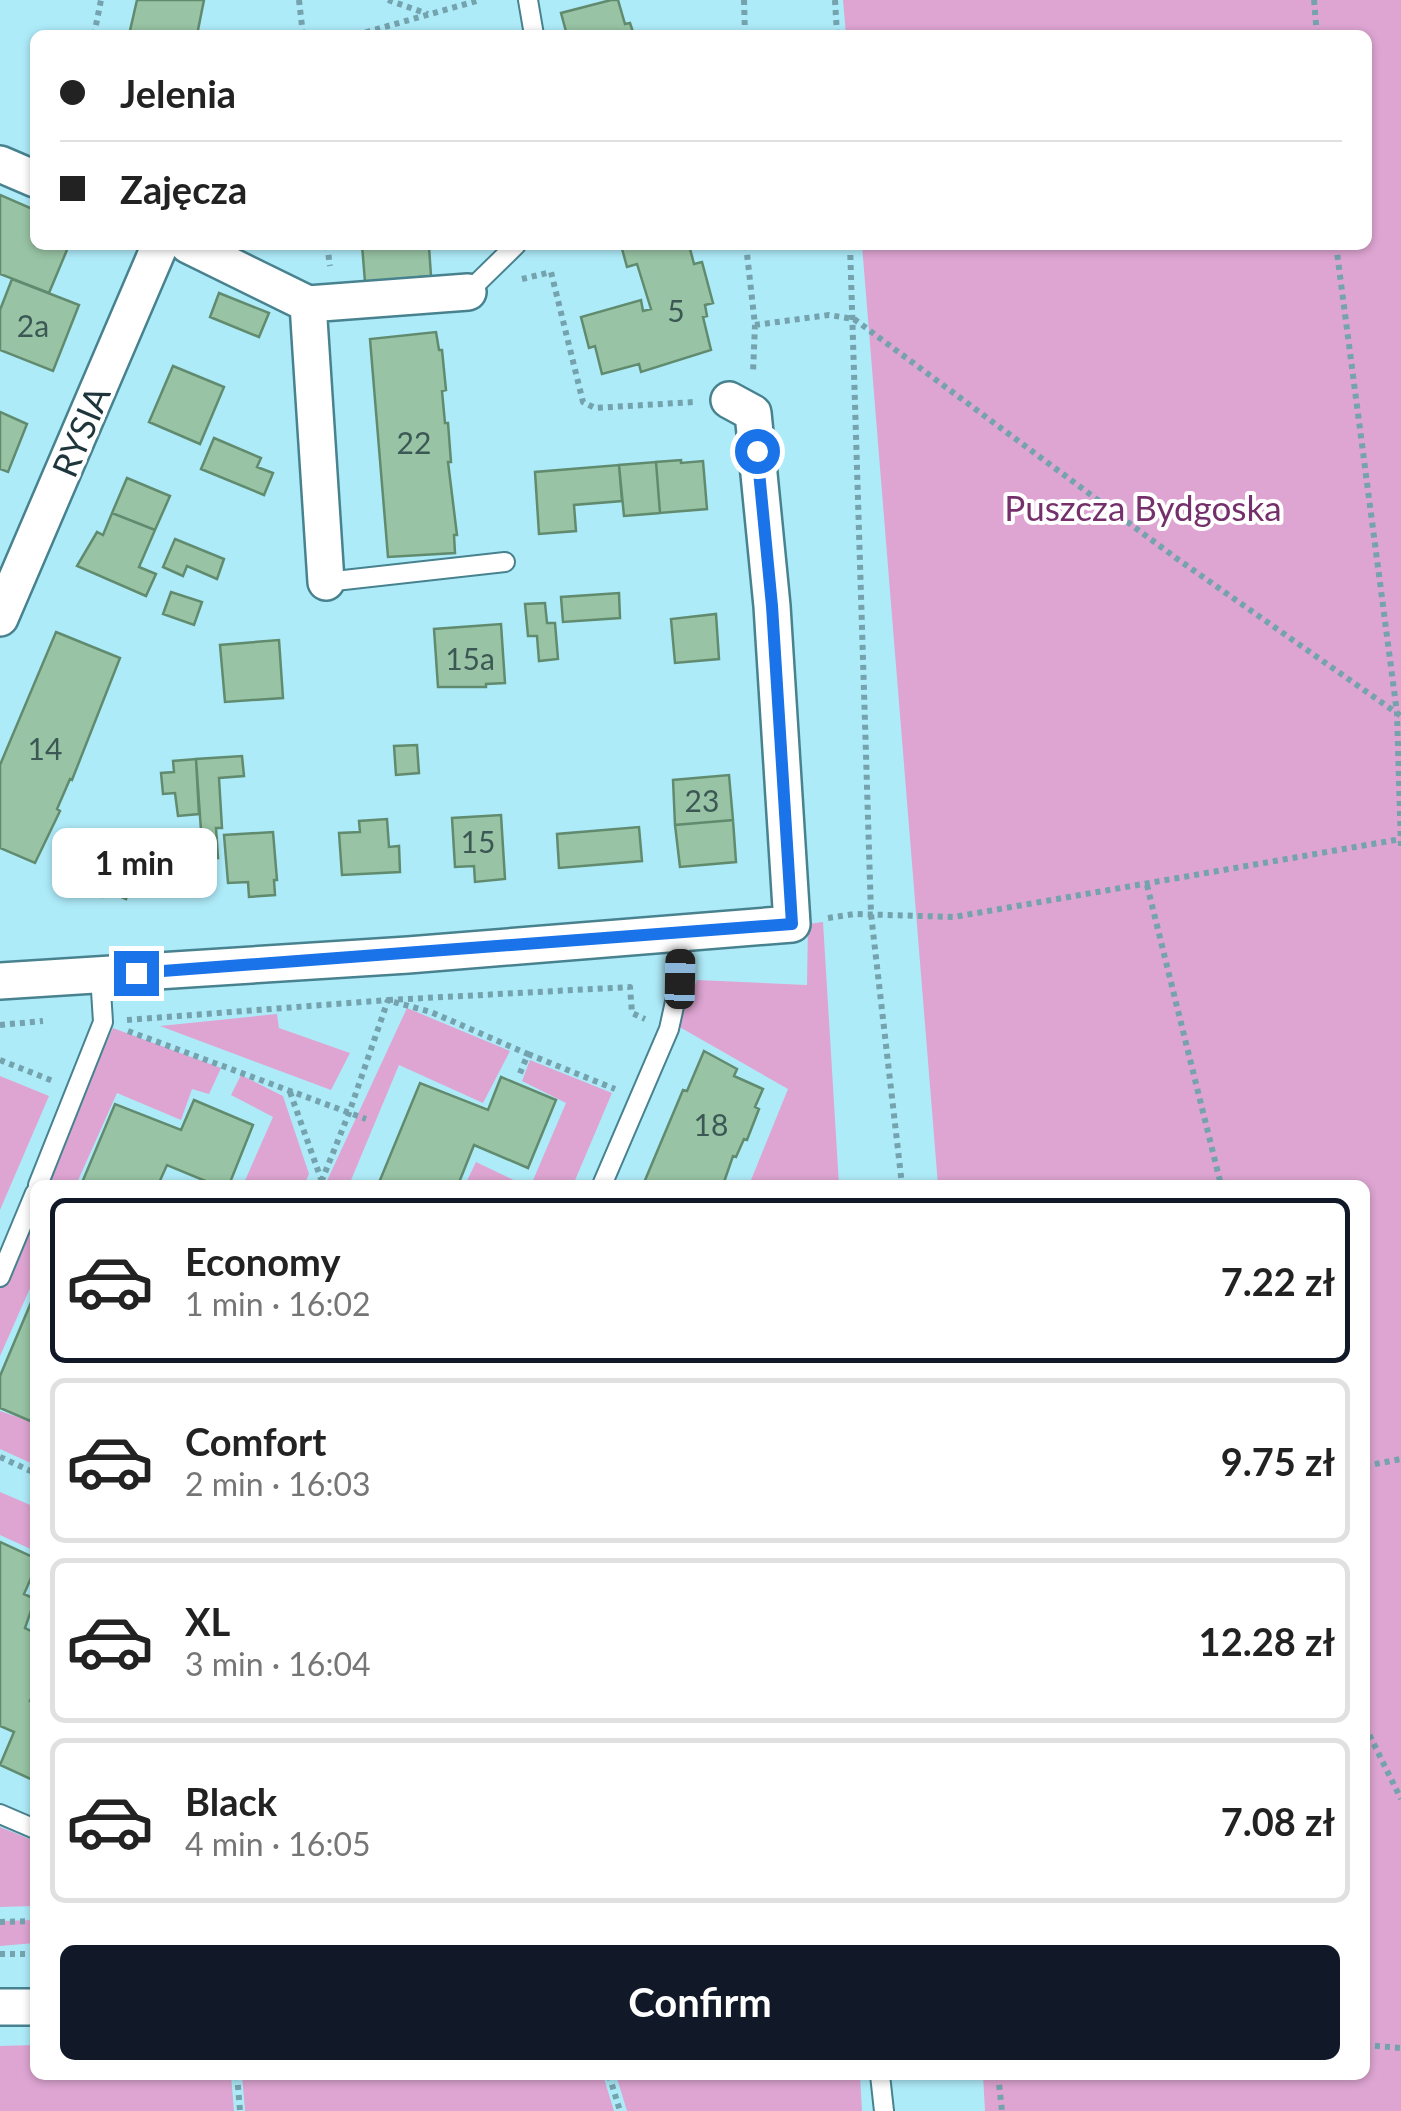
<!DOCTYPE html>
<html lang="en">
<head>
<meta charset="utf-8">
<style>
  body { margin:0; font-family:Lato,sans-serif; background:#f2f2f2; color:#222; height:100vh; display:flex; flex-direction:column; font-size:38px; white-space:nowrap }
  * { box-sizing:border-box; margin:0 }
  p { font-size:32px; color:#767676 }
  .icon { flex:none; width:55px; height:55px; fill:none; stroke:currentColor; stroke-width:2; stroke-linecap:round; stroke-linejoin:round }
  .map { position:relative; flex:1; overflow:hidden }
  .side { position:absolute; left:30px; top:1180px; width:1340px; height:900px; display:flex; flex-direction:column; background:#fff; border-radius:15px; box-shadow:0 2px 8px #0004 }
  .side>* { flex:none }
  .guide { position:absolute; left:30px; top:30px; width:1342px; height:220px; border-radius:15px; box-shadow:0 2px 8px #0004; display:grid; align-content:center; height:220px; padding:0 30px; background:#fff }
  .end { position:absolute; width:45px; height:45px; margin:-22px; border:12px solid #1a73e8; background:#fff; box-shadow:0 0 0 5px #fff }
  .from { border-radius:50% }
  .bubble { position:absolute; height:70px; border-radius:15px; background:#fff; box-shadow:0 2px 8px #0004; font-size:32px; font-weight:700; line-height:70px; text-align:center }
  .car { position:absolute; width:30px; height:60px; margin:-30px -15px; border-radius:12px; box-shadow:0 0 8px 2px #0007; background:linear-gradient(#222 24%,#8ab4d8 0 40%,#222 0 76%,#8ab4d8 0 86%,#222 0) }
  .guide b { display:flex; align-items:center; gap:35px; height:95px; font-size:38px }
  .guide b+b { border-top:2px solid #e0e0e0 }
  .guide i { width:25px; height:25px; background:#222 }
  ul { padding:18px 0 0; list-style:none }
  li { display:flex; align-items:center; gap:30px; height:165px; margin:0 20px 15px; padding:0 10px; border:5px solid #e0e0e0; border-radius:15px }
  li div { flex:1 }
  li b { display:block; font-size:38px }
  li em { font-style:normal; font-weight:700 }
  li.active { border-color:#111827 }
  li>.icon { width:90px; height:90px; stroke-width:1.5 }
  .cta { display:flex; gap:20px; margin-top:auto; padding:20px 30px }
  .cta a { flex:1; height:115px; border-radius:15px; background:#111827; color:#fff; font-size:40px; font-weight:700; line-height:115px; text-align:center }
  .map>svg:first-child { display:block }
  .green { fill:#dea5d2 }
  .building { fill:#98c3a4; stroke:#618b6e; stroke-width:2.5 }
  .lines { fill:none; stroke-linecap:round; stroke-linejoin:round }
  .lane-casing { stroke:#48828f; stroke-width:22 }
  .street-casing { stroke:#48828f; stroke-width:40 }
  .path { stroke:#74a2ad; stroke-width:6; stroke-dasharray:5 5; stroke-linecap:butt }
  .lane { stroke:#fff; stroke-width:18 }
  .street { stroke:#fff; stroke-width:35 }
  .route { stroke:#1a73e8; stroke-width:12 }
  .labels { text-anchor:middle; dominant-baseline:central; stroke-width:8; stroke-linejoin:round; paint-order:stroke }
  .number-label { font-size:30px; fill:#3c5855 }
  .street-label { font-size:35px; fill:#1d353b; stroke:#fff }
  .park-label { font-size:35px; fill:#75306b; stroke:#fff }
</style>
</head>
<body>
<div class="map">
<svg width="1401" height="2111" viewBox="0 0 1401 2111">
  <rect width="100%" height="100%" fill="#aeebf9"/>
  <path class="green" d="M843 0H1401V2111H985L983 2075H1365V1185H938L862 245H1368V35H846Z
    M823 922 839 1185H749L788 1089 676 1025 697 980 807 985 808 924Z
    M407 1008 510 1051 483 1103 399 1065 349 1185H325Z
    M277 1014 279 1028 350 1053 331 1090 160 1026Z
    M113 1028 221 1068 209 1094 192 1089 181 1120 117 1093 76 1185H43Z
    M530 1060 612 1093 573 1185H531L566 1103 522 1081Z
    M241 1075 283 1096 309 1174 304 1185H243L273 1117 231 1095Z
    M0 1076 49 1096 0 1210Z
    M476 1162 524 1185H465Z
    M35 1203V1277L0 1356V1282Z
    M0 1411 35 1423V1465L0 1449Z
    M0 1492 35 1507V1551L0 1535Z
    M0 1827 35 1841V1906L0 1907Z
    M35 1920V1943L0 1946V1921Z
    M35 2045V2075H231L234 2111H0V2046Z
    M242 2075H603L614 2111H245Z
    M616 2075H860L862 2111H627Z"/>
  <path class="building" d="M137 0H204L197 35H129Z
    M611 0H618L625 24 630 23 634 35H567L561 13Z
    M0 195 35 210V245H69L49 293 0 274Z
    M362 245 429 247 431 276 365 282Z
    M621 245H689L694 264 702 262 713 303 705 305 707 316 703 317 711 350 641 372 639 364 602 374 595 346 589 348 581 317 641 300 643 311 651 309 637 264 627 267Z
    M12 279 79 305 53 371 0 350V310Z
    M219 293 269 313 259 337 210 317Z
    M436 332 439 350H442L446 390 442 391 445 423H448L451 462H448L457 535H454L455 553 388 557 370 339Z
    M173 366 224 387 200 444 149 422Z
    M0 412 27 424 8 472 0 469Z
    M214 438 261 458 257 467 273 473 264 495 201 469Z
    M681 460V463L703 461 707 509 660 513 656 462Z
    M656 462 660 513 624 516 619 465Z
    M619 465 622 501 574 505 576 531 539 534 535 472Z
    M127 478 170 496 155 530 112 513Z
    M112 513 155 530 139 567 156 574 146 596 77 566 97 532 103 535Z
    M175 539 224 559 217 579 187 566 183 576 163 567Z
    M171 592 202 602 194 625 163 614Z
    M619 593 620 618 563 622 561 597Z
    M545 603 547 623H555L558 659 539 661 537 636H528L525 604Z
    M716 614 719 659 675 663 671 619Z
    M501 624 505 683 486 684V687H438L434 629Z
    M56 632 120 658 72 780 70 779 57 809 60 811 35 863 0 848V765Z
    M279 640 283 698 225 702 220 645Z
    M417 745 419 773 396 775 394 746Z
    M242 756 244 776 219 778 222 828H216L218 858 203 859 196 759Z
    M196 759 199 814 178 816 175 793 163 794 161 773 174 772 173 761Z
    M729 775 733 820 675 825 673 780Z
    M501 815 505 879 475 882 474 866 455 867 452 818Z
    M387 819 389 847 399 846 400 872 342 875 339 833 360 832 359 821Z
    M733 820 736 862 680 867 675 825Z
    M639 827 642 861 559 868 557 834Z
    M273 832 277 880H274L275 895 249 897 248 882 228 883 224 835Z
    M107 834 145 850 148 842 167 849 152 883 136 876 126 899 106 890 102 897 83 889Z
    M704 1051 737 1069 734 1076 763 1089 755 1107 759 1109 747 1140 744 1139 736 1157 733 1156 723 1185H643L683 1090 687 1091Z
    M501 1077 556 1100 528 1168 474 1145 458 1185H378L420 1083 488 1110Z
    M194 1100 253 1125 229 1185H215L167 1165 158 1185H81L115 1104 181 1130Z
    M35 1293V1423L0 1408V1376Z
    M0 1542 35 1558V1569L24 1594 35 1599 25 1628 35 1633V1689L30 1701 35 1703V1781L0 1765 14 1732 0 1726Z"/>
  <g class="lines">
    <g class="lane-casing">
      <path id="lane" d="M528 0 534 35
        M468 292 516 245
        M326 582 505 562
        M38 1185 103 1022 100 975
        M602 1185 669 1029 680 979V933
        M0 1277 35 1193
        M0 1814 35 1829
        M880 2075 884 2111"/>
    </g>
    <g class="street-casing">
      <path id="street" d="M0 164 35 179
        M188 245 308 304 468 292
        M308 304 326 582
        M0 618 160 245
        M0 981 408 955 792 924 772 606 753 413 729 400
        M0 2007H35"/>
    </g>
    <path class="path" d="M299 0 303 35
      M388 0 428 14
      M744 0 745 35
      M835 0 837 35
      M1314 0 1317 35
      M94 35 101 0
      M356 35 480 0
      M327 245 330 266
      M746 245 755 325 753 373
      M850 245 871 914 902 1185
      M1336 245 1397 713 1401 848
      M522 279 551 272 583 402 595 408 694 402
      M755 325 829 315 854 319 1176 558 1401 716
      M1147 885 1221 1185
      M828 918 855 914 954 917 1401 839
      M388 1000 630 987 632 1013 645 1019
      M394 1002 431 1012 528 1054 518 1078
      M127 1020 388 1000 349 1113 320 1185
      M0 1025 43 1021
      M128 1031 366 1119
      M528 1054 615 1089
      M0 1060 53 1081
      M290 1092 321 1179
      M0 1457 35 1473
      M1365 1466 1401 1459
      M1365 1726 1401 1799
      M0 1922 35 1921
      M0 1954H35
      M1365 2045 1401 2048
      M237 2075 240 2111
      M609 2075 620 2111
      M998 2075 1002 2111"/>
    <use href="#lane" class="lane"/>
    <use href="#street" class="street"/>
  </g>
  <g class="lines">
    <path class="route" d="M136 973 792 924 772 606 757 451"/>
  </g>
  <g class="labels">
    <g class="number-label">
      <text x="676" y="310">5</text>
      <text x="33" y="325">2a</text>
      <text x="414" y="442">22</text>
      <text x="470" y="658">15a</text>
      <text x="45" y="748">14</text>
      <text x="702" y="800">23</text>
      <text x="478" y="841">15</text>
      <text x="711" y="1124">18</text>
    </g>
    <g class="street-label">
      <text transform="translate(80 431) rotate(-67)">RYSIA</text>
    </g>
    <g class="park-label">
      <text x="1143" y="507">Puszcza Bydgoska</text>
    </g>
  </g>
</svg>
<i class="end from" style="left:757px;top:451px"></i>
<i class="end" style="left:136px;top:973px"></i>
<div class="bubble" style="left:52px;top:828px;width:165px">1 min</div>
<i class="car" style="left:680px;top:979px;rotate:1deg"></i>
<div class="guide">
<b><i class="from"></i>Jelenia</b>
<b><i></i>Zajęcza</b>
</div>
<section class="side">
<ul>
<li class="active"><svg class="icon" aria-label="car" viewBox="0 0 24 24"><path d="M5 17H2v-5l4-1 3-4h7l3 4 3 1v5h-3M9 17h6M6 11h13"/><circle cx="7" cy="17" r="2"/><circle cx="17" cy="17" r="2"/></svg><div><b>Economy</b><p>1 min · 16:02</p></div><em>7.22 zł</em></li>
<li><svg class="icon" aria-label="car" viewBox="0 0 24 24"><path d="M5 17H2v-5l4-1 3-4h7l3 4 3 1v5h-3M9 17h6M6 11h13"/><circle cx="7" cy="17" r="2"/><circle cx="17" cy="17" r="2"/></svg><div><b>Comfort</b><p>2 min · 16:03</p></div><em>9.75 zł</em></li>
<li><svg class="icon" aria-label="car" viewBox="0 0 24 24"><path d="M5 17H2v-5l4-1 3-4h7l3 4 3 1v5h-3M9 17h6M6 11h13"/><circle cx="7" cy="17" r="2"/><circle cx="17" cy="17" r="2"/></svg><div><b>XL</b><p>3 min · 16:04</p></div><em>12.28 zł</em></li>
<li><svg class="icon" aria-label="car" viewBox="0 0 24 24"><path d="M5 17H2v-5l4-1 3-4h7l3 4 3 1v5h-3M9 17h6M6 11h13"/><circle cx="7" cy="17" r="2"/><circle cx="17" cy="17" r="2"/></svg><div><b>Black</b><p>4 min · 16:05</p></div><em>7.08 zł</em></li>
</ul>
<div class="cta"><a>Confirm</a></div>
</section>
</div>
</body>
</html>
